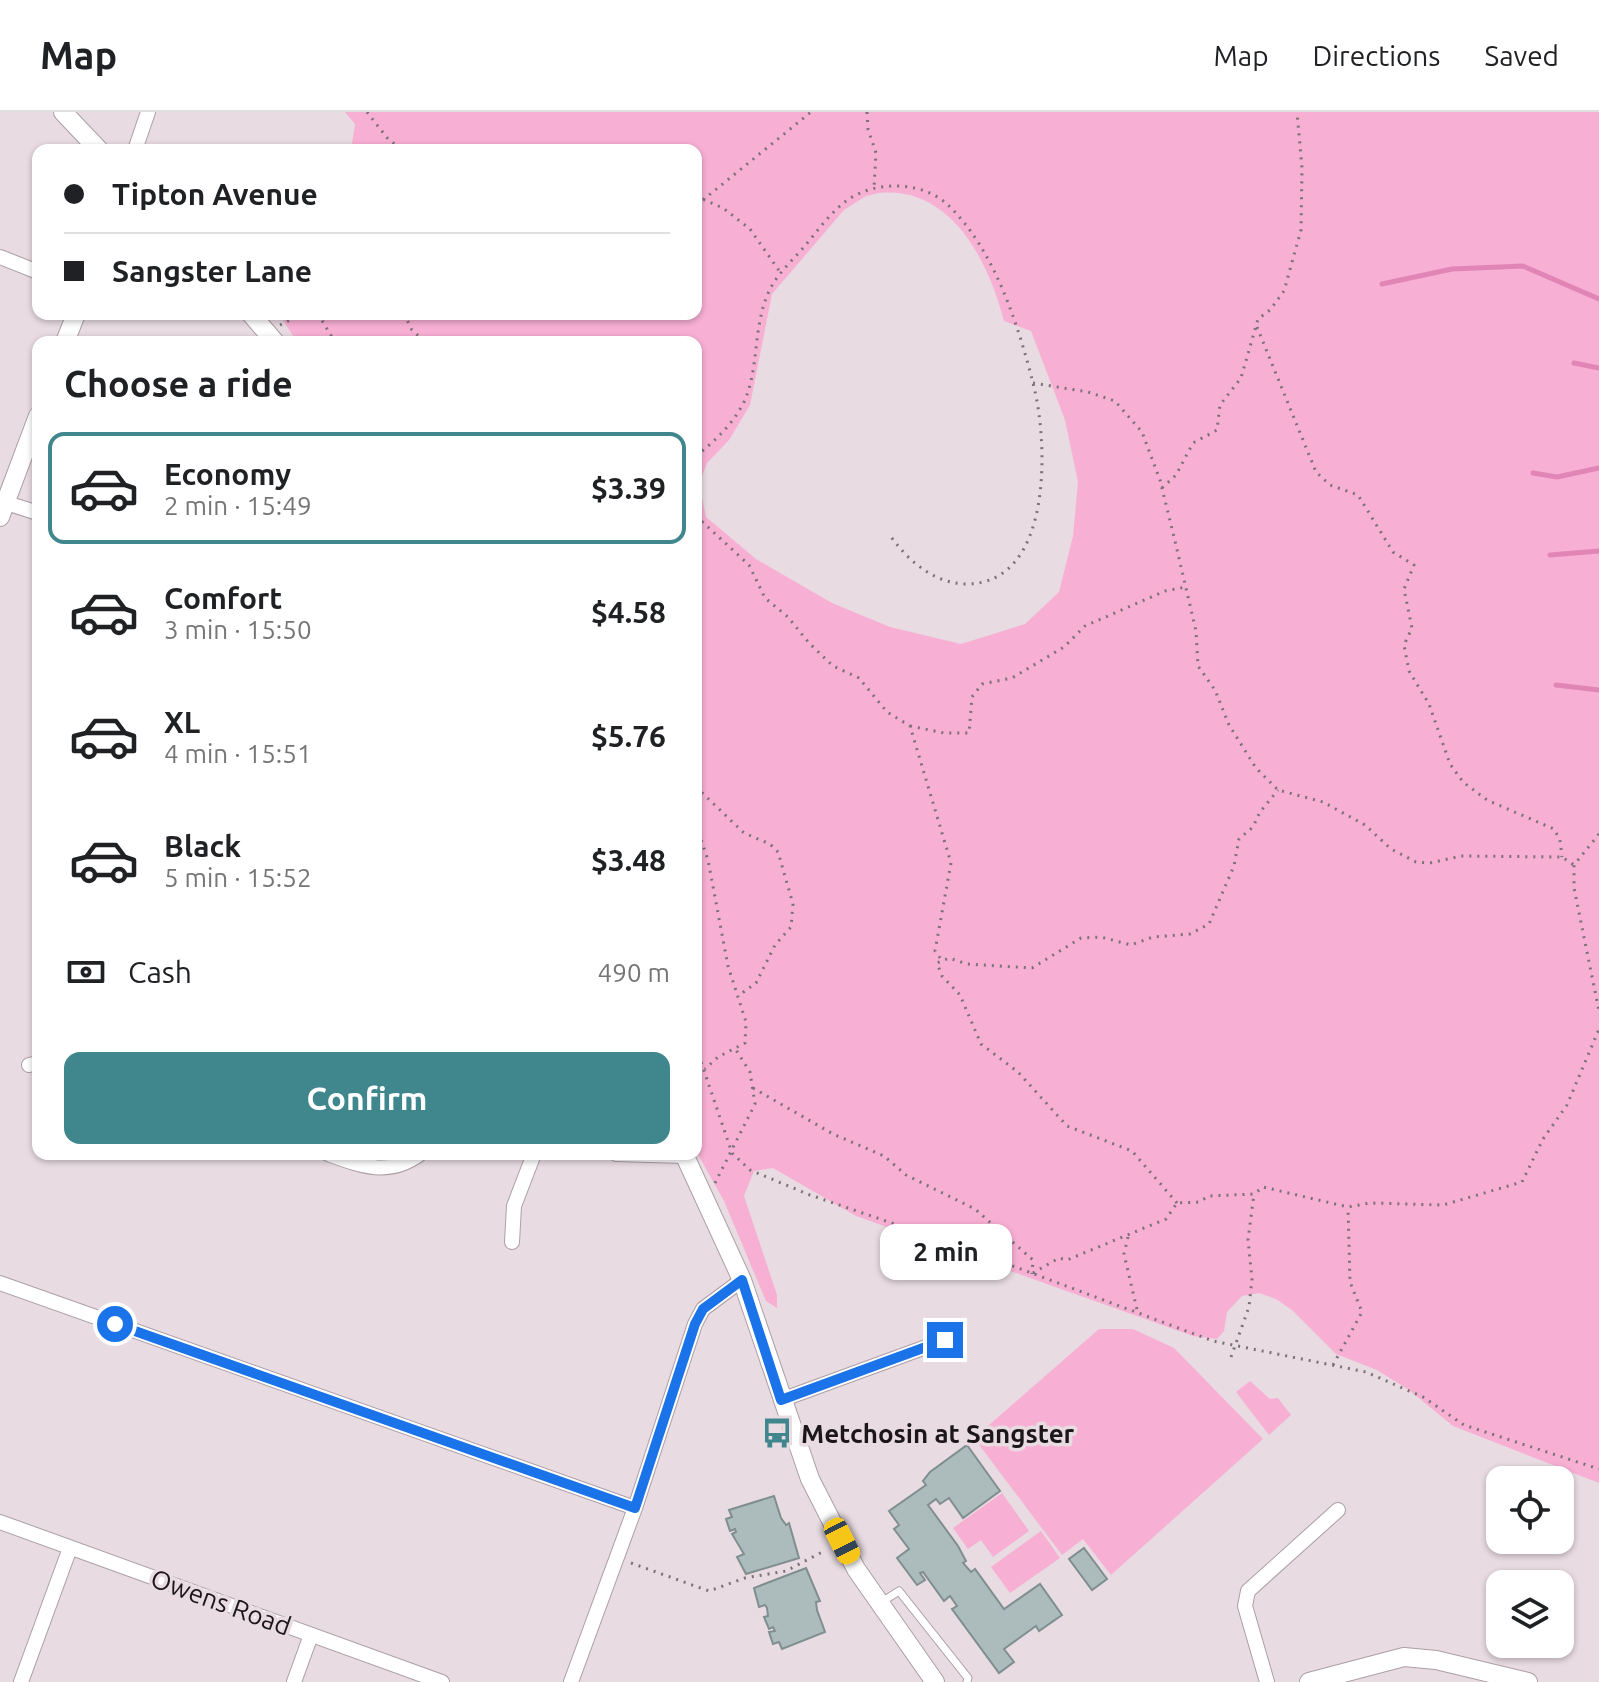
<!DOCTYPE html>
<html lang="en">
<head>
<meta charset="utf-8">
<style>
  body { margin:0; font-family:Ubuntu,sans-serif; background:#f6f6f6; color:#202124; height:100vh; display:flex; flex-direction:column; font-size:30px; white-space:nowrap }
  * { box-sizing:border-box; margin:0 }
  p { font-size:26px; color:#757577 }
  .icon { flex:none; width:44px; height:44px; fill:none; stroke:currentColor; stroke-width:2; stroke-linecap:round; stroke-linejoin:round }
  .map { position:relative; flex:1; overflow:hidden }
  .panel { position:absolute; left:32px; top:224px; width:670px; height:824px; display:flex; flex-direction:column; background:#fff; border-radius:16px; box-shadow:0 2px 6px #0004 }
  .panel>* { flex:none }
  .banner { position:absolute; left:32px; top:32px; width:670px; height:176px; border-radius:16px; box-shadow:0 2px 6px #0004; display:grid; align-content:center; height:176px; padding:0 32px; background:#fff }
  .tools { position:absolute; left:1486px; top:1354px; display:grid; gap:16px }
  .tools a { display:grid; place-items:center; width:88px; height:88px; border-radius:16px; background:#fff; box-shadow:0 2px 6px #0004; font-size:40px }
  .end { position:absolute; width:36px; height:36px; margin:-18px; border:10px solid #1a73e8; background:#fff; box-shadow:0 0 0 4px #fff }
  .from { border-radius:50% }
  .bubble { position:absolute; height:56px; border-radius:16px; background:#fff; box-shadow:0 2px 6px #0004; font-size:26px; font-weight:700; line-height:56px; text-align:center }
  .car { position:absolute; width:24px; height:48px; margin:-24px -12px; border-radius:10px; box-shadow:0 0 6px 2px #0007; background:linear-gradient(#f5c518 24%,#345 0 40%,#f5c518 0 76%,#345 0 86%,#f5c518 0) }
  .banner b { display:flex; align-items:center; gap:28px; height:76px; font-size:30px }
  .banner b+b { border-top:2px solid #e0e0e0 }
  .banner i { width:20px; height:20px; background:#202124 }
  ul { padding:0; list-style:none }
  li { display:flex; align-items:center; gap:24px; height:112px; margin:0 16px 12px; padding:0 16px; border:4px solid transparent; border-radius:16px }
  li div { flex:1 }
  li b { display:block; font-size:30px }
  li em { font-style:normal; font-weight:700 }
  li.current { border-color:#3f878d }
  li>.icon { width:72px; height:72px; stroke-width:1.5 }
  h2 { padding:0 32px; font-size:36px; line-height:96px }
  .pay { display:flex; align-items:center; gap:20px; height:88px; padding:0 32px; font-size:30px }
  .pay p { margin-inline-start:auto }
  .button { display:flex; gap:16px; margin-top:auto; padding:16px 32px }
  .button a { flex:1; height:92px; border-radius:16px; background:#3f878d; color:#fff; font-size:32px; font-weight:700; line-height:92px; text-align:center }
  header { display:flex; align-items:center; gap:48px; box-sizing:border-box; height:112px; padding:0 40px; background:#fff; border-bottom:2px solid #e0e0e0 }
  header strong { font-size:38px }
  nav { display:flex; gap:44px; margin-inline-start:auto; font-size:28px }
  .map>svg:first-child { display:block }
  .green { fill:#f8afd4; fill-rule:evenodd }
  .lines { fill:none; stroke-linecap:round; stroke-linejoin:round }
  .stream { stroke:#e185b6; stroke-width:5 }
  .building { fill:#acbcbd; stroke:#7f8e8f; stroke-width:2 }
  .lane-casing { stroke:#ab9fa5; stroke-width:9 }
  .street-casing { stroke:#ab9fa5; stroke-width:16 }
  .secondary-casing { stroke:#ab9fa5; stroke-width:20 }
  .path { stroke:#7b7277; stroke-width:3; stroke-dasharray:2 6; stroke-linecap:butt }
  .lane { stroke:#fff; stroke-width:7 }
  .street { stroke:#fff; stroke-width:14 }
  .secondary { stroke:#fff; stroke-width:18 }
  .route { stroke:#1a73e8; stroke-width:10 }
  .labels { text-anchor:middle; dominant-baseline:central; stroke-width:7; stroke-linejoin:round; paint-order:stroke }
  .poi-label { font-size:26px; font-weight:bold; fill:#1b1619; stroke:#e8dbe1; text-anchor:start }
  .street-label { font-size:26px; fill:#1b1619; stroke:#e8dbe1 }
</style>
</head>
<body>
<header>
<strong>Map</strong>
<nav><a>Map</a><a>Directions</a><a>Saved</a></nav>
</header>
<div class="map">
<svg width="1599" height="1570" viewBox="0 0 1599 1570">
  <rect width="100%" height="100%" fill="#e8dbe1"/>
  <path class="green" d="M345 0H1599V1371L1453 1314 1409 1278 1377 1258 1336 1242 1292 1198 1276 1187 1259 1181 1242 1184 1227 1200 1224 1219 1217 1227 1193 1224 856 1104 773 1056 754 1059 744 1084 777 1183V1196L766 1189 724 1089 696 1039V230H297L279 202H696V38H351L355 12ZM879 81C951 74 988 148 1004 209L1031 219 1065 308 1078 370 1073 424 1059 480 1025 512 961 532 890 515 832 491 756 447 706 405 699 372 707 351 729 328 750 293 772 182 844 98 866 84Z
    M1099 1217H1133L1174 1236 1263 1327 1111 1463 1083 1427 1062 1443 974 1326Z
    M1250 1269 1270 1287 1278 1286 1291 1303 1269 1323 1236 1280Z
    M1002 1381 1029 1419 993 1445 981 1428 968 1437 953 1416Z
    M1041 1419 1060 1446 1010 1481 991 1455Z"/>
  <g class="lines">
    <path class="stream" d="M1382 172 1452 157 1523 154 1599 187
      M1574 251 1599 256
      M1533 361 1557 365 1599 356
      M1550 443 1599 439
      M1556 573 1599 578"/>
  </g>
  <path class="building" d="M967 1333 1000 1379 963 1406 949 1386 940 1392 936 1387 928 1393 958 1434 966 1449 963 1451 971 1460 975 1457 1004 1497 1040 1472 1062 1503 1039 1519 1036 1514 1004 1537 1014 1550 999 1561 952 1497 957 1494 950 1484 944 1489 923 1460 920 1461 925 1468 917 1473 897 1446 909 1437 894 1417 899 1413 889 1399 926 1373 923 1369 930 1360Z
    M774 1384 781 1406 786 1413 789 1411 799 1446 746 1462 737 1445 744 1442 732 1422 736 1420 735 1417 730 1419 726 1407 732 1405 729 1398Z
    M1084 1436 1107 1467 1092 1478 1069 1447Z
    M806 1456 820 1489 816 1490 817 1498 825 1520 782 1537 779 1530 773 1532 769 1520 775 1519 773 1515 769 1517 764 1505 768 1504 767 1496 765 1493 759 1495 754 1476Z"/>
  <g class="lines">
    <g class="lane-casing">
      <path id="lane" d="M880 1491 899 1479 968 1566 967 1570"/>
    </g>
    <g class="street-casing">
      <path id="street" d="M135 38 148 0
        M0 145 38 160
        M0 389 38 401
        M29 953 38 951
        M328 1042C361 1054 389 1065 420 1042
        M616 1042 685 1044
        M512 1130 514 1094 534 1042
        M0 1171 635 1396
        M781 1288 945 1228
        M0 1410 442 1570
        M21 1570 70 1436
        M294 1570 311 1523
        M571 1570 635 1396 695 1212 703 1197 742 1168
        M1267 1570 1245 1494 1248 1479 1338 1398"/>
    </g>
    <g class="secondary-casing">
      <path id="secondary" d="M63 0 99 38
        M251 202 275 230
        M65 230 76 202
        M0 405 38 304
        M684 1042 742 1168 810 1367 856 1457 935 1570
        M1309 1570 1404 1545 1436 1548 1528 1570"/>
    </g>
    <path class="path" d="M367 0 388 27 403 38
      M867 0 868 17 876 41 874 76
      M696 84 723 96 750 117 780 160
      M703 88 811 0
      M318 202 335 230
      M404 202 412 218 425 230
      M280 213 302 202
      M1257 215 1316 360 1330 373 1358 383 1393 440 1414 453 1404 477 1412 516 1404 533 1409 559 1429 592 1450 652 1463 670 1487 688 1554 717 1560 728 1562 745
      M1033 271 1088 280 1115 289 1142 320 1160 368 1175 429 1196 519 1198 554 1215 578 1229 613 1256 656 1278 678 1323 690 1365 713 1391 737 1416 750 1430 751 1461 744 1562 745 1574 753
      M696 344C715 329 733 312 744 290 759 257 753 218 767 184 774 165 790 151 803 136 817 120 831 99 849 87 878 68 925 69 950 95 995 139 1019 215 1034 275 1048 332 1053 471 967 472 934 472 907 448 889 422
      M1162 376 1176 363 1193 331 1217 318 1220 293 1241 266 1258 207 1270 198 1284 179 1301 118 1302 56 1297 0
      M696 404 749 453 765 486 788 505 809 531 833 554 859 566 887 600 910 614 951 751 935 839 941 847
      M910 614 944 621H969L972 585 982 572 1012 566 1064 535 1085 514 1165 479 1186 475
      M696 675 744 721 770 732 778 740 793 792 791 815 775 833 756 871 738 884
      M696 713 708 748 728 854 746 910 745 931 718 945 705 957
      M1599 722 1574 753V776L1599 899
      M696 935 732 1041 750 1058 810 1083 962 1135 1213 1229 1366 1260 1423 1285 1464 1313 1599 1357
      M753 976 833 1022 884 1044 906 1063 975 1097 1033 1148 1032 1162
      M715 1071 755 992 750 960 736 938
      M1177 1091 1132 1039 1067 1014 1018 960 981 932 960 883 942 864 937 851 949 846 967 852 1032 856 1081 826 1101 825 1131 833 1153 825 1190 822 1209 812 1234 754 1239 727 1253 715 1260 700 1278 678
      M1128 1125 1124 1142 1138 1202
      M1033 1161 1059 1146 1067 1148 1166 1107 1177 1091 1199 1090 1209 1084 1254 1082 1263 1075 1348 1095 1370 1091 1443 1093 1522 1070 1543 1027 1567 993 1599 917
      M1231 1245 1249 1195 1252 1167 1248 1128 1254 1082
      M1333 1253 1362 1200 1350 1170 1348 1095
      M631 1451 709 1479 745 1466 786 1459 826 1438"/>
    <use href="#lane" class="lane"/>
    <use href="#street" class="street"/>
    <use href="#secondary" class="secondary"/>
  </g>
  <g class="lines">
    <path class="route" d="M115 1212 635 1396 695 1212 703 1197 742 1168 781 1288 945 1228"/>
  </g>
  <defs>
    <g id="bus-bare" transform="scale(2.4)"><path d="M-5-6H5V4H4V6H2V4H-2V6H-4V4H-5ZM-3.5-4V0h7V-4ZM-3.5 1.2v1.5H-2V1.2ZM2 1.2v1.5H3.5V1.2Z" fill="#3f878d" stroke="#e8dbe1" stroke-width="2.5" paint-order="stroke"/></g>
  </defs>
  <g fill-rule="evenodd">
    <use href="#bus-bare" x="777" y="1321"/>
  </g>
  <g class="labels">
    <g class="poi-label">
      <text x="801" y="1321">Metchosin at Sangster</text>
    </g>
    <g class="street-label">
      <text transform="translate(221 1490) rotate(20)">Owens Road</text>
    </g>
  </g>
</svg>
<div class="tools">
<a><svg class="icon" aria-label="locate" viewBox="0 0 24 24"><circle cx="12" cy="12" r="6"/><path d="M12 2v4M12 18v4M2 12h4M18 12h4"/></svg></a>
<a><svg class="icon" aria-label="layers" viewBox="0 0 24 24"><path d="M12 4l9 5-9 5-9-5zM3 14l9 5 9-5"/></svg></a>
</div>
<i class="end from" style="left:115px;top:1212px"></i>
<i class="end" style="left:945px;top:1228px"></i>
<div class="bubble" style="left:880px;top:1112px;width:132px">2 min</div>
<i class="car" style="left:842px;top:1429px;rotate:153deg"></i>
<div class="banner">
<b><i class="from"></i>Tipton Avenue</b>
<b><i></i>Sangster Lane</b>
</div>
<section class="panel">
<h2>Choose a ride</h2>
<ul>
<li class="current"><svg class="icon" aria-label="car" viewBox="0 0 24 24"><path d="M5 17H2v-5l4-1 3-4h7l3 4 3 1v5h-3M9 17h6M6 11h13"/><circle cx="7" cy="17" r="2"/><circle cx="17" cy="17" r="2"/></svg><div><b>Economy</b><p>2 min · 15:49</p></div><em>$3.39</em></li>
<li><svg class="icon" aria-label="car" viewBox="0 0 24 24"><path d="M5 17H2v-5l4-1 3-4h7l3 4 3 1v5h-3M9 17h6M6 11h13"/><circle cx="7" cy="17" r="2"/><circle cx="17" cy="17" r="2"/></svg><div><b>Comfort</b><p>3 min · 15:50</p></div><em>$4.58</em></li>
<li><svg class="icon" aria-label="car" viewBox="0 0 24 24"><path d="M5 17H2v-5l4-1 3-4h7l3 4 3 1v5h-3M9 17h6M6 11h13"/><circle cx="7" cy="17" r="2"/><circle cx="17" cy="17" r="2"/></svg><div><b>XL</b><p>4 min · 15:51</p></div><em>$5.76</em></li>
<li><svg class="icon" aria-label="car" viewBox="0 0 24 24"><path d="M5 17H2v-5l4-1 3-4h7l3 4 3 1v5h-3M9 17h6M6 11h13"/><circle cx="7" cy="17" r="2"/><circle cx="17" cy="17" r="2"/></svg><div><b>Black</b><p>5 min · 15:52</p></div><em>$3.48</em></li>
</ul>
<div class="pay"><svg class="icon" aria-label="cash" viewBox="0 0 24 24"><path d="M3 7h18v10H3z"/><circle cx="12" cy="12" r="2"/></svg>Cash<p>490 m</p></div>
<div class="button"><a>Confirm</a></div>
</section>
</div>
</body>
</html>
